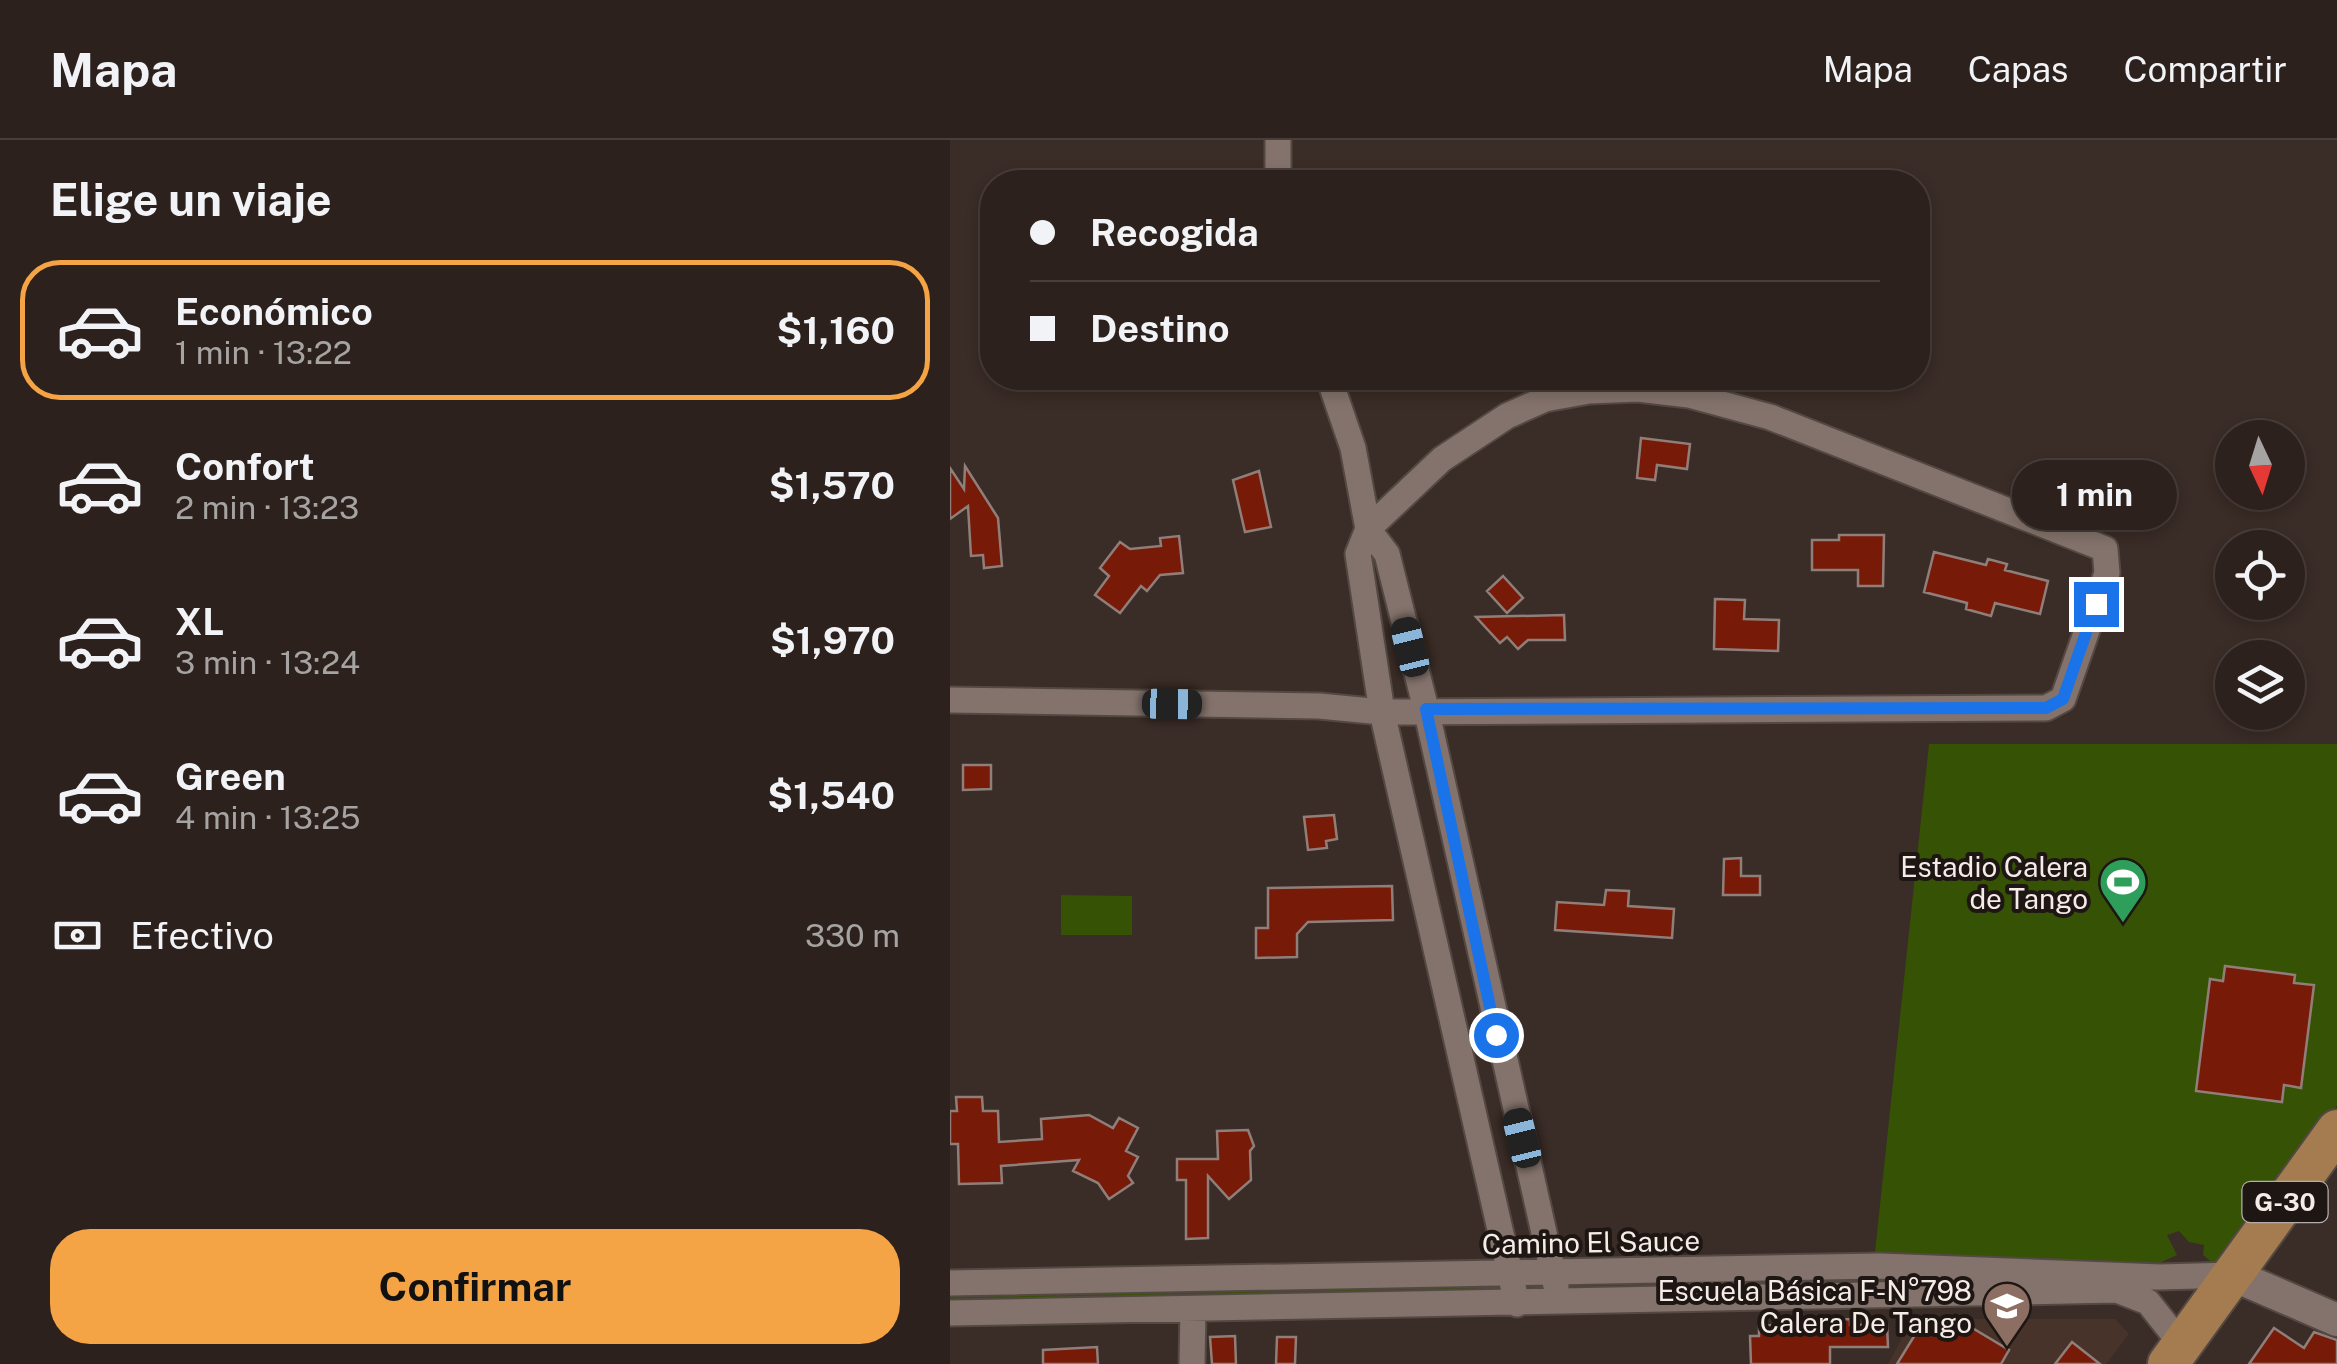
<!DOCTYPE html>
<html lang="es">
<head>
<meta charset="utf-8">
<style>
  body { margin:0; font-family:"Public Sans",sans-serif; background:#342925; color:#f1f3f6; height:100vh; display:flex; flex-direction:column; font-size:38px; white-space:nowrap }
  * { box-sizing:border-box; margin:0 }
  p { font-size:32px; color:#a6a3a3 }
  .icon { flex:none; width:55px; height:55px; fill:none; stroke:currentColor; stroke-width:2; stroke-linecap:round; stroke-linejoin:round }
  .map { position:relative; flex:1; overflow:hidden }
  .side { display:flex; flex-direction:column; background:#2c211c; width:950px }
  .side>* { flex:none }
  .top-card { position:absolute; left:30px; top:30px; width:950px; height:220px; border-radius:40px; box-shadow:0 5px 15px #0003,0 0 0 2px #483e3b; display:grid; align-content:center; height:220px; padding:0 50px; background:#2c211c }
  .needle { width:65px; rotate:176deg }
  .controls { position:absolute; left:1265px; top:280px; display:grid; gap:20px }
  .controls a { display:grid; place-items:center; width:90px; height:90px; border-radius:50%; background:#2c211c; box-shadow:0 5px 15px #0003,0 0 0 2px #483e3b; font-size:50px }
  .end { position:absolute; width:45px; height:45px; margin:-22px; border:12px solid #1a73e8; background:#fff; box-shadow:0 0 0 5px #fff }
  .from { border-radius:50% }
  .bubble { position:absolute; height:70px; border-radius:35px; background:#2c211c; box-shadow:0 5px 15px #0003,0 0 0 2px #483e3b; font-size:32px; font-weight:700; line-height:70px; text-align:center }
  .car { position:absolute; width:30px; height:60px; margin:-30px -15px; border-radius:12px; box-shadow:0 0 8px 2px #0007; background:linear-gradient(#222 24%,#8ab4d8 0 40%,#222 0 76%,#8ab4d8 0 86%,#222 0) }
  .top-card b { display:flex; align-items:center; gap:35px; height:95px; font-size:38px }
  .top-card b+b { border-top:2px solid #483e3b }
  .top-card i { width:25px; height:25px; background:#f1f3f6 }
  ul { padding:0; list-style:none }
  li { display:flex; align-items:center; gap:30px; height:140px; margin:0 20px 15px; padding:0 30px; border:5px solid transparent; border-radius:40px }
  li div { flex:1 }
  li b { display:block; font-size:38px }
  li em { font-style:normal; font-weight:700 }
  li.current { border-color:#f4a345 }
  li>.icon { width:90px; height:90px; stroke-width:1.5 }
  h2 { padding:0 50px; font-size:45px; line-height:120px }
  .pay { display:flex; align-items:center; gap:25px; height:110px; padding:0 50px; font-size:38px }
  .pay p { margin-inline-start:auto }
  .button { display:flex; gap:20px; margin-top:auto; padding:20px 50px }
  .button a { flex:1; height:115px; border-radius:40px; background:#f4a345; color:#111; font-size:40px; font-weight:700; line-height:115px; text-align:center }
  header { display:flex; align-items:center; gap:60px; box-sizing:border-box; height:140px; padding:0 50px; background:#2c211c; border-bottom:2px solid #483e3b }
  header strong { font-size:48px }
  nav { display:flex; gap:55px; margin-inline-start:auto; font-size:35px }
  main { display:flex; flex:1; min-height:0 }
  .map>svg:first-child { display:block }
  .built { fill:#48332a }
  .green { fill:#365204 }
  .building { fill:#771b08; stroke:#907e7a; stroke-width:2.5 }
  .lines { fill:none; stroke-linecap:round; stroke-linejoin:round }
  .minor-casing { stroke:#544843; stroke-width:29 }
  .tertiary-casing { stroke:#544843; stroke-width:36 }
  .primary-casing { stroke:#544843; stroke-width:44 }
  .minor { stroke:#84736c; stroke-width:25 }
  .tertiary { stroke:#84736c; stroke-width:32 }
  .primary { stroke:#a47c4f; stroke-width:40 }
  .route { stroke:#1a73e8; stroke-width:12 }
  .labels { text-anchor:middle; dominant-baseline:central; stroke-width:8; stroke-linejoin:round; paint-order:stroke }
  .shield { fill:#1d1613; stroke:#b4aca8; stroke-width:2.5 }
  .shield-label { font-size:25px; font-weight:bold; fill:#f5ece8 }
  .poi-label { font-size:28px; fill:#f5ece8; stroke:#1d1613; text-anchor:end }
  .street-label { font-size:28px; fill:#f5ece8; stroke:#1d1613 }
</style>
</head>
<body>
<header>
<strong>Mapa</strong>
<nav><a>Mapa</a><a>Capas</a><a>Compartir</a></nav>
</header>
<main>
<section class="side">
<h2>Elige un viaje</h2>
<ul>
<li class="current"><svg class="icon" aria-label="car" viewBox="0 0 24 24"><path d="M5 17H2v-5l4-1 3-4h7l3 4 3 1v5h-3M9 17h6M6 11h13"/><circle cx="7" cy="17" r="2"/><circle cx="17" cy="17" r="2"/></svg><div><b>Económico</b><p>1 min · 13:22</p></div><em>$1,160</em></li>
<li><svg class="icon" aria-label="car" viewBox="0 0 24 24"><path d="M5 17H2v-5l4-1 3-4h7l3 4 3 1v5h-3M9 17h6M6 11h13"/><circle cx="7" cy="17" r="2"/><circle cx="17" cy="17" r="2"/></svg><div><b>Confort</b><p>2 min · 13:23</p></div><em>$1,570</em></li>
<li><svg class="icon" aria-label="car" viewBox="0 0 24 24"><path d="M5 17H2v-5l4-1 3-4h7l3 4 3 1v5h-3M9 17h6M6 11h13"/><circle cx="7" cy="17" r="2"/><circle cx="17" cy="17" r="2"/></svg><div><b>XL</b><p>3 min · 13:24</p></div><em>$1,970</em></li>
<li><svg class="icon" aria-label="car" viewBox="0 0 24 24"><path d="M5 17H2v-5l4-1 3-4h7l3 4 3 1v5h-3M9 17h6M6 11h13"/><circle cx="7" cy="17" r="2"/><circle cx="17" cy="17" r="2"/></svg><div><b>Green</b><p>4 min · 13:25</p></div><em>$1,540</em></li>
</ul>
<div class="pay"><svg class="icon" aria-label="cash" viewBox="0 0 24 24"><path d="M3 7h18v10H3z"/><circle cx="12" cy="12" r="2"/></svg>Efectivo<p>330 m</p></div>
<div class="button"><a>Confirmar</a></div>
</section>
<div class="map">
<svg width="1387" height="1224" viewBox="0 0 1387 1224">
  <rect width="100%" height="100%" fill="#3a2c26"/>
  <path class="built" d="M962 1179H1165L1179 1194 1156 1224H938Z"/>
  <path class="green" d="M979 604H1387V966L1266 1126 1253 1115 1254 1105 1239 1102 1229 1091 1217 1095 1227 1115 1207 1124 925 1112Z
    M111 755 182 756V795H111Z
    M534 1140V1151L0 1160V1149Z"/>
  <path class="building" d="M691 298 740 304 737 329 707 325 705 340 687 338Z
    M15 326 48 378 52 426 34 428 33 415 21 416 18 366 0 379V328L14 349Z
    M309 331 321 387 295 392 283 340Z
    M889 395H934L933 446H908V430H862V400H889Z
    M229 396 233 433 210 435 197 451 191 446 170 473 145 455 159 436 150 428 170 402 180 409 211 406 210 398Z
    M984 412 1036 425 1038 419 1057 424 1055 430 1098 441 1090 474 1045 463 1041 476 1016 469 1017 463 974 452Z
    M553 436 573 458 557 473 537 451Z
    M765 459 795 460 794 479 829 480 828 511 764 509Z
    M614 475 615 500H578L568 509 557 497 550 503 526 477Z
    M13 625H41V649L13 650Z
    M384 675 387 699 376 701 377 708 358 710 354 677Z
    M791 718V736H810V755H773L774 719Z
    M442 746 443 780 358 782 347 794V817L306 818V788H318V748Z
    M656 750 679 751 678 766 724 769 722 798 605 790 607 762 654 765Z
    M1275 826 1345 835 1344 843 1364 845 1351 948 1334 945 1332 962 1246 951 1260 839 1273 841Z
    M6 957H32L33 971H48L49 1002 92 999 91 979 139 975 163 988 169 978 188 988 176 1011 188 1017 178 1036 183 1043 159 1059 148 1043 123 1031 129 1020 51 1026 52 1043 9 1044 8 1004H0V971H7Z
    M298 990 304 1006 300 1011 301 1040 279 1059 258 1036V1098L236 1099V1040H227V1019H268L267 991Z
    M900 1179V1185L937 1184 938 1207H880V1224H801L800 1196H809V1186Z
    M1009 1180 1059 1210 1051 1224H947L971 1185 997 1200Z
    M1324 1188 1354 1208 1364 1192 1387 1200V1224H1299Z
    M285 1196 286 1224H262L260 1197Z
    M327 1197H346L345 1224H326Z
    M1122 1202 1150 1224H1105Z
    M147 1207 148 1224H93V1210Z"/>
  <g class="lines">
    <g class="minor-casing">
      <path id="minor" d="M328 42V0
        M379 238 403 308 418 389 437 414 476 569 606 1146
        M0 560 369 566 432 572 1096 568 1113 559 1157 433 1155 409 820 277 739 255 688 249 639 251 595 259 557 276 492 319 418 389 408 414 432 572 567 1164
        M0 1143 930 1126 1210 1137 1283 1135
        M0 1173 1167 1150 1198 1162 1232 1205
        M242 1224 243 1169"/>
    </g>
    <g class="tertiary-casing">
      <path id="tertiary" d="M1283 1135 1387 1180"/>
    </g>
    <g class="primary-casing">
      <path id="primary" d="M1218 1224 1387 990"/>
    </g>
    <use href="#minor" class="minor"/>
    <use href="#tertiary" class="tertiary"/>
    <use href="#primary" class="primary"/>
  </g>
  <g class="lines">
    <path class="route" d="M546 895 476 569 1096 568 1113 559 1146 464"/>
  </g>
  <defs>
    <g id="stadium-pin" transform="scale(2.5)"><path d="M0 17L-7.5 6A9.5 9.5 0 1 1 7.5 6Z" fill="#2e9e5b" stroke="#1d1613"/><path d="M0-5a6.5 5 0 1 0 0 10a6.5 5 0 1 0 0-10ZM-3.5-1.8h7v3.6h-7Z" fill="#fff"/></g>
    <g id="school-pin" transform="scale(2.5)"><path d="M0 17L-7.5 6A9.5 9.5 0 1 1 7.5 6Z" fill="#8d6e63" stroke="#1d1613"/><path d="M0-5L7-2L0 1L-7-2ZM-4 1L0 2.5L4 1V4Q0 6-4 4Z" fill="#fff"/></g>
  </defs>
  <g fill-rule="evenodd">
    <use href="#stadium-pin" x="1173" y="742"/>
    <use href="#school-pin" x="1057" y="1166"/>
  </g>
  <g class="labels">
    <rect class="shield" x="1292.5" y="1042" width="85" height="40" rx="8"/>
    <g class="shield-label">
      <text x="1335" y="1062">G-30</text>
    </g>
    <g class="poi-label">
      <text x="1138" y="726">Estadio Calera<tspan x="1138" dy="32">de Tango</tspan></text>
      <text x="1022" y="1150">Escuela Básica F-N°798<tspan x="1022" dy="32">Calera De Tango</tspan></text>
    </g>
    <g class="street-label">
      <text transform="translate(641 1102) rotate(-1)">Camino El Sauce</text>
    </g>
  </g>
</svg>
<div class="controls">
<a><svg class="needle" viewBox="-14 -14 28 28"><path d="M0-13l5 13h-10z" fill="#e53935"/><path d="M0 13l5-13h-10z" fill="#a6a3a3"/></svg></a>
<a><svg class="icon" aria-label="locate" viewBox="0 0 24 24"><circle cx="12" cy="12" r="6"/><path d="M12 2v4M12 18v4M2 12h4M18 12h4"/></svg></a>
<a><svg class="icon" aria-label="layers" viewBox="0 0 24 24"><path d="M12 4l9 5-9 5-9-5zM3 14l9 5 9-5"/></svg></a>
</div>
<i class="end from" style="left:546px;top:895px"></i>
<i class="end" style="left:1146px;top:464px"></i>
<div class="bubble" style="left:1062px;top:320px;width:165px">1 min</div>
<i class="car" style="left:460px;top:507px;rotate:346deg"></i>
<i class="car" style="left:222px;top:564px;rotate:91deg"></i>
<i class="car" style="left:572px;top:998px;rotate:346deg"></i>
<div class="top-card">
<b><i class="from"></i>Recogida</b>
<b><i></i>Destino</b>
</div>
</div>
</main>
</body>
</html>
